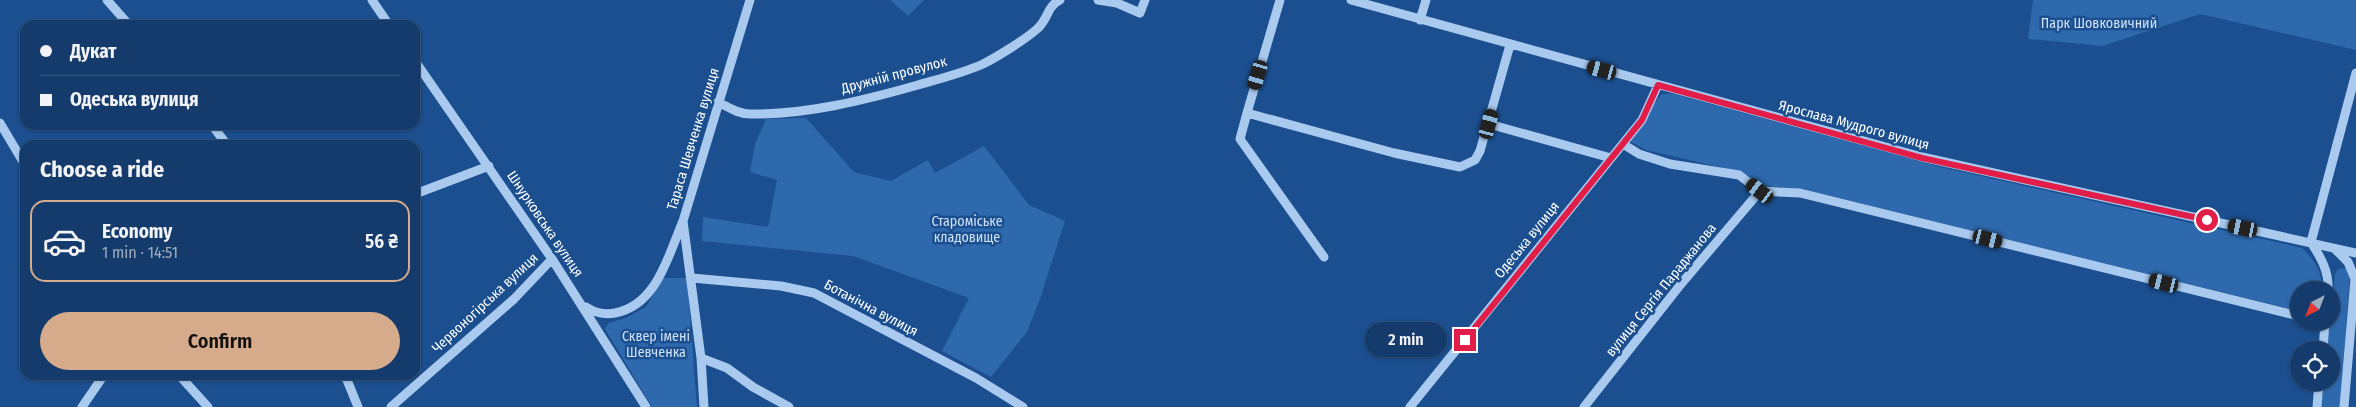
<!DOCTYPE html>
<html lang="en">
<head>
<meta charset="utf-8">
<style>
  body { margin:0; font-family:"Fira Sans Condensed",sans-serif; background:#214673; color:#f1f3f6; height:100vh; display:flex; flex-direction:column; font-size:19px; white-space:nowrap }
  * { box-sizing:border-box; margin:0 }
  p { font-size:16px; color:#9dadc1 }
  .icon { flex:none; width:28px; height:28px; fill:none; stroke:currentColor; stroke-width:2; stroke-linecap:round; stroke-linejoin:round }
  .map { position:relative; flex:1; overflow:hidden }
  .details { position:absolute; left:20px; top:140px; width:400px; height:240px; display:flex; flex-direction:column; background:#143b6b; border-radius:15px; box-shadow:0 1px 4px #0004,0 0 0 1px #33557e }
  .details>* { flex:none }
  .banner { position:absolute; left:20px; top:20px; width:400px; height:110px; border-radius:15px; box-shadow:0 1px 4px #0004,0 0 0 1px #33557e; display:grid; align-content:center; height:110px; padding:0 20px; background:#143b6b }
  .needle { width:32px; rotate:222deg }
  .fabs { position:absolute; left:2290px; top:281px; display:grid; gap:10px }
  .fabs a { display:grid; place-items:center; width:50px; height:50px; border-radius:50%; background:#143b6b; box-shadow:0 1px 4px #0004,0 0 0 1px #33557e; font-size:25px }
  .end { position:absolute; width:22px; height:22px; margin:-11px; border:6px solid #e11d48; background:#fff; box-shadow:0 0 0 2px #fff }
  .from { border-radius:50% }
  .bubble { position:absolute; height:35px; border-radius:18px; background:#143b6b; box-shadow:0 1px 4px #0004,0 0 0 1px #33557e; font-size:16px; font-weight:600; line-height:35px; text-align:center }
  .car { position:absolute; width:15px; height:30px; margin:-15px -8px; border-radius:6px; box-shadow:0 0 4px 1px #0007; background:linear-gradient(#222 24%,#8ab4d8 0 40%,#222 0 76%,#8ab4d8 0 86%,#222 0) }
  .banner b { display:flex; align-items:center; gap:18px; height:48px; font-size:19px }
  .banner b+b { border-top:1px solid #33557e }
  .banner i { width:12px; height:12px; background:#f1f3f6 }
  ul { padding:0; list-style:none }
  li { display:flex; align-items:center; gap:15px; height:82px; margin:0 10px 8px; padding:0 10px; border:2px solid transparent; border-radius:15px }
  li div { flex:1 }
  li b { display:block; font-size:19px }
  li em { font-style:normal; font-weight:600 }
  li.active { border-color:#d6ab8b }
  li>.icon { width:45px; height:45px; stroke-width:1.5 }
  h2 { padding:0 20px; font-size:22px; line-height:60px }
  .action { display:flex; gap:10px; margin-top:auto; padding:10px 20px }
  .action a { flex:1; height:58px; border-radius:30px; background:#d6ab8b; color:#111; font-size:20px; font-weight:600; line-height:58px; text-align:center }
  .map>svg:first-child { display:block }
  .green { fill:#2e69ad }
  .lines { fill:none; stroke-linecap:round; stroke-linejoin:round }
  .minor { stroke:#a9c9ee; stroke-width:9 }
  .route { stroke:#e11d48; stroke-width:6 }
  .labels { text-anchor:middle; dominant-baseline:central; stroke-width:5; stroke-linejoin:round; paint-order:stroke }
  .park-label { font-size:14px; fill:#cfe3fa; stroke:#1b4f8f }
  .street-label { font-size:14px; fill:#fff; stroke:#1b4f8f }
</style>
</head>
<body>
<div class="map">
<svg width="2356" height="407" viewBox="0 0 2356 407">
  <rect width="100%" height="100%" fill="#1b4f8f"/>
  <path class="green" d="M890 0H924L908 16Z
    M2033 0H2356V50L2200 14 2103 46 2028 39Z
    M1662 94H1674L1940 167 2302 248C2315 261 2322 271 2322 290H2299V311L1802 189 1763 186 1755 184 1741 172 1646 150 1626 139Z
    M806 118 854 172 891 181 928 160 935 173 984 146 1029 205 1065 221 1040 299 1027 332 991 377 942 351 969 298 853 256 702 241 703 217 768 227 777 180 750 172 755 144 766 119Z
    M2347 268 2350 273 2340 407H2321L2324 383 2331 382V350H2327L2335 274 2338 269Z
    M663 278H687L697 407H652L605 329 609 323 626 318 646 307Z"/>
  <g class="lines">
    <path class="minor" d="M107 0 129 25
      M372 0 389 25
      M1098 0 1117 3 1140 13 1145 0
      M1280 0 1247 113 1394 153 1460 167 1475 160 1480 151 1510 45
      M1351 0 1922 157 2356 253
      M1420 20 1426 0
      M415 61 552 259 646 407
      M718 102C728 107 738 114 750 114 806 115 865 100 918 85 939 79 963 73 983 64 997 57 1026 39 1037 29 1048 20 1047 6 1060 0
      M1247 113 1240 139 1324 257
      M0 123 25 165
      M1489 124 1611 158
      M212 125 227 145
      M1623 144 1639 154 1670 164 1739 175 1760 191 1800 193 2299 316
      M415 194 489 166
      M2311 242 2356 73
      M2311 242C2321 258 2329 271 2328 290
      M2335 249 2348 262 2355 279 2344 407
      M692 278 781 286 814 293 976 378 1023 407
      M586 307C595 313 603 315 615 313 657 305 668 256 683 221
      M2323 350 2325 322
      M701 358 727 368 753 387 789 407
      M179 375 208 407
      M345 375 358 407
      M82 407 104 375
      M391 407 514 299 552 259
      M704 407 701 358 683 221 750 0
      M1410 407 1642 120 1658 85
      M1584 407 1681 284 1760 191
      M2317 407 2319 382"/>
  </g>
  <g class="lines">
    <path class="route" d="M1465 340 1642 120 1658 85 1922 158 2207 220"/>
  </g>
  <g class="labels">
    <g class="park-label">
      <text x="2099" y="23">Парк Шовковичний</text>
      <text x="967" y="221">Староміське<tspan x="967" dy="16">кладовище</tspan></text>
      <text x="656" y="336">Сквер імені<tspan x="656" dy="16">Шевченка</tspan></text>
    </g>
    <g class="street-label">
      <text transform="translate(894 75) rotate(-15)">Дружній провулок</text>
      <text transform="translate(1854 125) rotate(15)">Ярослава Мудрого вулиця</text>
      <text transform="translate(693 139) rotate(-73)">Тараса Шевченка вулиця</text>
      <text transform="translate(545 224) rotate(56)">Шнурковська вулиця</text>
      <text transform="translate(1527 240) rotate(-51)">Одеська вулиця</text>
      <text transform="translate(1661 290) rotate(-51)">вулиця Сергія Параджанова</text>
      <text transform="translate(485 303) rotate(-43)">Червоногірська вулиця</text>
      <text transform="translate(871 308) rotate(28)">Ботанічна вулиця</text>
    </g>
  </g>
</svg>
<div class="fabs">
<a><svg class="needle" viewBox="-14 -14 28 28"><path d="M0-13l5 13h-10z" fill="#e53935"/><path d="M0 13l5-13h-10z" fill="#9dadc1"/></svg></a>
<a><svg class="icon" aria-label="locate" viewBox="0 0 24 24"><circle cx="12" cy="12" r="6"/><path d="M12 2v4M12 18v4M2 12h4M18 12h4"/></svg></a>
</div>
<i class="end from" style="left:2207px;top:220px"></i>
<i class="end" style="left:1465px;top:340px"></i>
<div class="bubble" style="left:1365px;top:322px;width:82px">2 min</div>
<i class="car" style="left:1602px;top:70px;rotate:285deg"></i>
<i class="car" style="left:1258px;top:75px;rotate:197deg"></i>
<i class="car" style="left:1489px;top:124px;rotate:15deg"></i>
<i class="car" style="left:1760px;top:191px;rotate:308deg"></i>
<i class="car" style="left:2243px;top:228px;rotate:282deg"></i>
<i class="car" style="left:1988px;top:239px;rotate:104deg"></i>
<i class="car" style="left:2164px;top:283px;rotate:284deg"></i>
<div class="banner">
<b><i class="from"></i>Дукат</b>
<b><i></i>Одеська вулиця</b>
</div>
<section class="details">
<h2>Choose a ride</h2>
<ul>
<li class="active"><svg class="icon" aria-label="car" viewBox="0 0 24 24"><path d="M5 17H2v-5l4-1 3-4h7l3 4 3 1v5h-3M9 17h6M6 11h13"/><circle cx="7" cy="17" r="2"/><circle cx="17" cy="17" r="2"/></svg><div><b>Economy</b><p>1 min · 14:51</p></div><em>56 ₴</em></li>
</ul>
<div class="action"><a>Confirm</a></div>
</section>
</div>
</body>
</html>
